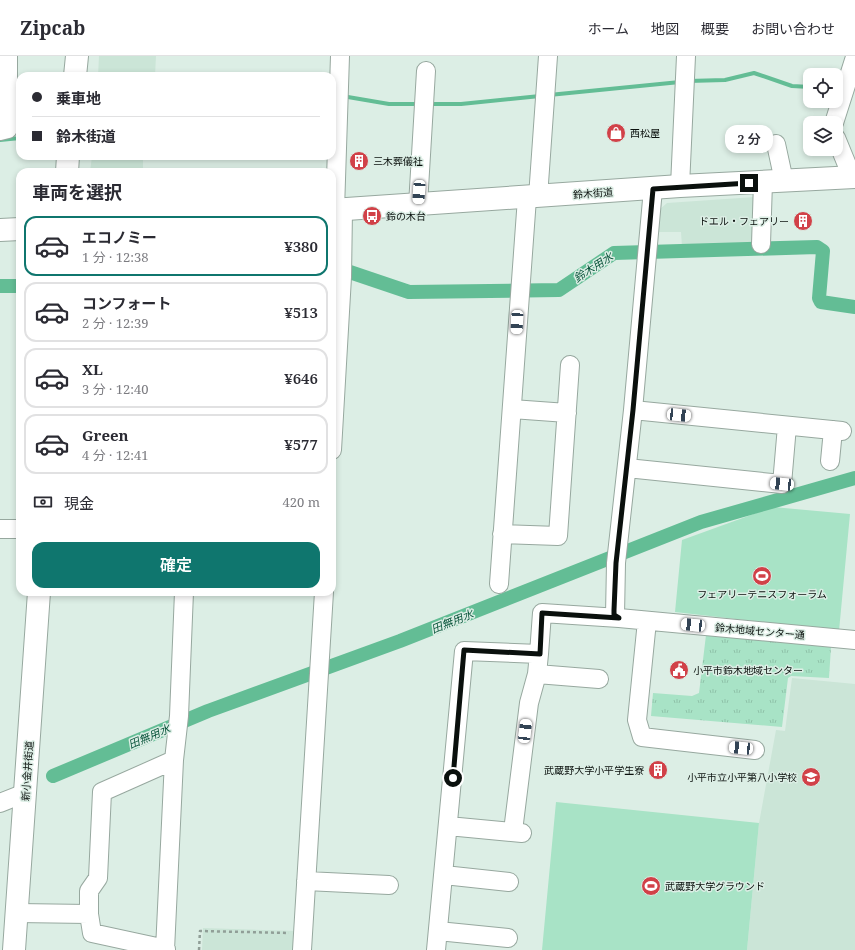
<!DOCTYPE html>
<html lang="ja">
<head>
<meta charset="utf-8">
<style>
  body { margin:0; font-family:"Noto Serif","Noto Sans JP",serif; background:#f7f7f7; color:#2b2b33; height:100vh; display:flex; flex-direction:column; font-size:15px; white-space:nowrap }
  * { box-sizing:border-box; margin:0 }
  p { font-size:13px; color:#7c7c81 }
  .icon { flex:none; width:22px; height:22px; fill:none; stroke:currentColor; stroke-width:2; stroke-linecap:round; stroke-linejoin:round }
  .map { position:relative; flex:1; overflow:hidden }
  .panel { position:absolute; left:16px; top:112px; width:320px; height:428px; display:flex; flex-direction:column; background:#fff; border-radius:12px; box-shadow:0 2px 6px #0003 }
  .panel>* { flex:none }
  .guide { position:absolute; left:16px; top:16px; width:320px; height:88px; border-radius:12px; box-shadow:0 2px 6px #0003; display:grid; align-content:center; height:88px; padding:0 16px; background:#fff }
  .buttons { position:absolute; left:803px; top:12px; display:grid; gap:8px }
  .buttons a { display:grid; place-items:center; width:40px; height:40px; border-radius:8px; background:#fff; box-shadow:0 2px 6px #0003; font-size:20px }
  .end { position:absolute; width:18px; height:18px; margin:-9px; border:5px solid #0a100d; background:#fff; box-shadow:0 0 0 2px #fff }
  .from { border-radius:50% }
  .bubble { position:absolute; height:28px; border-radius:12px; background:#fff; box-shadow:0 2px 6px #0003; font-size:13px; font-weight:600; line-height:28px; text-align:center }
  .car { position:absolute; width:12px; height:24px; margin:-12px -6px; border-radius:5px; box-shadow:0 0 3px 1px #0007; background:linear-gradient(#fff 24%,#345 0 40%,#fff 0 76%,#345 0 86%,#fff 0) }
  .guide b { display:flex; align-items:center; gap:14px; height:38px; font-size:15px }
  .guide b+b { border-top:1px solid #e1e1e2 }
  .guide i { width:10px; height:10px; background:#2b2b33 }
  ul { padding:0; list-style:none }
  li { display:flex; align-items:center; gap:12px; height:60px; margin:0 8px 6px; padding:0 8px; border:2px solid #e1e1e2; border-radius:12px }
  li div { flex:1 }
  li b { display:block; font-size:15px }
  li em { font-style:normal; font-weight:600 }
  li.on { border-color:#0f766e }
  li>.icon { width:36px; height:36px; stroke-width:1.5 }
  h2 { padding:0 16px; font-size:18px; line-height:48px }
  .pay { display:flex; align-items:center; gap:10px; height:44px; padding:0 16px; font-size:15px }
  .pay p { margin-inline-start:auto }
  .button { display:flex; gap:8px; margin-top:auto; padding:8px 16px }
  .button a { flex:1; height:46px; border-radius:12px; background:#0f766e; color:#fff; font-size:16px; font-weight:600; line-height:46px; text-align:center }
  header { display:flex; align-items:center; gap:24px; box-sizing:border-box; height:56px; padding:0 20px; background:#fff; border-bottom:1px solid #e1e1e2 }
  header strong { font-size:19px }
  nav { display:flex; gap:22px; margin-inline-start:auto; font-size:14px }
  .map>svg:first-child { display:block }
  .built { fill:#cbe5d7 }
  .grass { fill:url(#grass-tufts) }
  .garden { fill:#a8e3c6 }
  .lines { fill:none; stroke-linecap:round; stroke-linejoin:round }
  .stream { stroke:#63bd95; stroke-width:4 }
  .canal { stroke:#63bd95; stroke-width:14 }
  .minor-casing { stroke:#97a89f; stroke-width:20 }
  .major-casing { stroke:#97a89f; stroke-width:24 }
  .path { stroke:#909e97; stroke-width:2.5; stroke-dasharray:3 3; stroke-linecap:butt }
  .minor { stroke:#fff; stroke-width:18 }
  .major { stroke:#fff; stroke-width:22 }
  .route { stroke:#0a100d; stroke-width:5 }
  .labels { text-anchor:middle; dominant-baseline:central; stroke-width:3; stroke-linejoin:round; paint-order:stroke }
  .poi-label { font-size:10px; fill:#0a100d; stroke:#dceee5; text-anchor:start }
  .street-label { font-size:10px; fill:#0a100d; stroke:#dceee5 }
  .water-label { font-size:11px; font-style:italic; fill:#08543a; stroke:#dceee5 }
</style>
</head>
<body>
<header>
<strong>Zipcab</strong>
<nav><a>ホーム</a><a>地図</a><a>概要</a><a>お問い合わせ</a></nav>
</header>
<div class="map">
<svg width="855" height="894" viewBox="0 0 855 894">
  <defs>
    <pattern id="grass-tufts" width="24" height="20" patternUnits="userSpaceOnUse"><rect width="24" height="20" fill="#a8e3c6"/><path d="M3 7l-1-3M5 7V3M7 7l1-3M15 17l-1-3M17 17v-4M19 17l1-3" fill="none" stroke="#8fc2a9"/></pattern>
  </defs>
  <rect width="100%" height="100%" fill="#dceee5"/>
  <path class="built" d="M99 0H156L155 20H98Z
    M92 100H143V116H90Z
    M755 141 758 189 682 191 681 176H656L659 154 667 147Z
    M792 622 855 628V894H747L759 767 776 674 785 675Z
    M203 872 297 875 296 894H202Z"/>
  <path class="grass" d="M706 579 831 591 829 622 791 620 788 622 782 671 651 660 653 637 692 640 699 637Z"/>
  <path class="garden" d="M773 451 850 458 839 575 675 556 682 484Z
    M556 746 759 767 747 894H542Z"/>
  <g class="lines">
    <path class="stream" d="M688 25 725 24 754 17 792 30 810 31
      M549 39 680 26
      M342 40 389 48H419
      M428 48H461L540 40
      M0 84 20 82"/>
    <path class="canal" d="M332 210 409 236 559 234 614 197 817 191 823 195 819 242 821 246 855 251
      M0 230H20
      M53 720 208 655 400 585 701 466 855 422"/>
    <g class="minor-casing">
      <path id="minor" d="M834 67 855 1
        M0 75 8 73V0
        M836 82 852 121
        M776 88 784 125
        M680 130 686 0
        M653 133 633 354 616 507 615 559 619 562 855 584
        M538 141 548 0
        M418 149 426 15
        M335 154 340 0
        M761 188 763 126
        M512 353 567 357
        M633 354 842 375
        M332 394 342 221 343 154
        M830 405 833 374
        M627 412 782 428 787 370
        M0 473H20
        M502 478 558 480 570 309
        M499 528 527 142
        M647 565 637 664 642 681 755 694
        M537 618 599 623
        M0 747 25 737
        M448 770 522 777
        M513 775 529 647 537 618 539 598 542 557 619 562
        M444 819 509 826
        M306 825 389 829
        M17 857 89 858
        M438 875 508 882
        M166 893 92 877 89 858V835L98 822 102 736 174 704
        M165 894 174 704 179 660 184 536
        M302 894 324 536
        M436 894 464 595 539 598"/>
    </g>
    <g class="major-casing">
      <path id="major" d="M75 20 77 0
        M67 116 68 100
        M332 154 680 130 855 121
        M0 174 20 173
        M14 894 39 536"/>
    </g>
    <path class="path" d="M199 894 200 875 289 877"/>
    <use href="#minor" class="minor"/>
    <use href="#major" class="major"/>
  </g>
  <g class="lines">
    <path class="route" d="M453 722 464 594 540 598 542 557 619 562 614 559V554L616 507 633 354 653 133 749 127"/>
  </g>
  <defs>
    <g id="shop-disc" transform="scale(1)"><circle r="9.5" fill="#d14148" stroke="#dceee5"/><path d="M-5-2.5h2.3a2.7 3.5 0 0 1 5.4 0H5L5.5 6h-11ZM-1.5-2.5h3a1.5 2.3 0 0 0-3 0Z" fill="#fff"/></g>
    <g id="building-disc" transform="scale(1)"><circle r="9.5" fill="#d14148" stroke="#dceee5"/><path d="M-4-6H4V6H1V3H-1V6H-4ZM-2.5-4.3h1.7v1.8h-1.7ZM.8-4.3h1.7v1.8H.8ZM-2.5-1h1.7V.8h-1.7ZM.8-1h1.7V.8H.8Z" fill="#fff"/></g>
    <g id="bus-disc" transform="scale(1)"><circle r="9.5" fill="#d14148" stroke="#dceee5"/><path d="M-5-6H5V4H4V6H2V4H-2V6H-4V4H-5ZM-3.5-4V0h7V-4ZM-3.5 1.2v1.5H-2V1.2ZM2 1.2v1.5H3.5V1.2Z" fill="#fff"/></g>
    <g id="stadium-disc" transform="scale(1)"><circle r="9.5" fill="#d14148" stroke="#dceee5"/><path d="M0-5a6.5 5 0 1 0 0 10a6.5 5 0 1 0 0-10ZM-3.5-1.8h7v3.6h-7Z" fill="#fff"/></g>
    <g id="civic-disc" transform="scale(1)"><circle r="9.5" fill="#d14148" stroke="#dceee5"/><path d="M-.6-6.5H3V-4.5H.6V-3L4-1V1h2V6H-6V1h2V-1L-.6-3ZM-1.2 2.5V6h2.4V2.5Z" fill="#fff"/></g>
    <g id="school-disc" transform="scale(1)"><circle r="9.5" fill="#d14148" stroke="#dceee5"/><path d="M0-5L7-2L0 1L-7-2ZM-4 1L0 2.5L4 1V4Q0 6-4 4Z" fill="#fff"/></g>
  </defs>
  <g fill-rule="evenodd">
    <use href="#shop-disc" x="616" y="77"/>
    <use href="#building-disc" x="359" y="105"/>
    <use href="#bus-disc" x="372" y="160"/>
    <use href="#building-disc" x="803" y="165"/>
    <use href="#stadium-disc" x="762" y="520"/>
    <use href="#civic-disc" x="679" y="614"/>
    <use href="#building-disc" x="658" y="714"/>
    <use href="#school-disc" x="811" y="721"/>
    <use href="#stadium-disc" x="651" y="830"/>
  </g>
  <g class="labels">
    <g class="poi-label">
      <text x="630" y="77">西松屋</text>
      <text x="373" y="105">三木葬儀社</text>
      <text x="386" y="160">鈴の木台</text>
      <text x="789" y="165" text-anchor="end">ドエル・フェアリー</text>
      <text x="762" y="538" text-anchor="middle">フェアリーテニスフォーラム</text>
      <text x="693" y="614">小平市鈴木地域センター</text>
      <text x="644" y="714" text-anchor="end">武蔵野大学小平学生寮</text>
      <text x="797" y="721" text-anchor="end">小平市立小平第八小学校</text>
      <text x="665" y="830">武蔵野大学グラウンド</text>
    </g>
    <g class="street-label">
      <text transform="translate(593 137) rotate(-4)">鈴木街道</text>
      <text transform="translate(760 575) rotate(5)">鈴木地域センター通</text>
      <text transform="translate(27 715) rotate(-86)">新小金井街道</text>
    </g>
    <g class="water-label">
      <text transform="translate(593 211) rotate(-33)">鈴木用水</text>
      <text transform="translate(452 565) rotate(-22)">田無用水</text>
      <text transform="translate(149 680) rotate(-23)">田無用水</text>
    </g>
  </g>
</svg>
<div class="buttons">
<a><svg class="icon" aria-label="locate" viewBox="0 0 24 24"><circle cx="12" cy="12" r="6"/><path d="M12 2v4M12 18v4M2 12h4M18 12h4"/></svg></a>
<a><svg class="icon" aria-label="layers" viewBox="0 0 24 24"><path d="M12 4l9 5-9 5-9-5zM3 14l9 5 9-5"/></svg></a>
</div>
<i class="end from" style="left:453px;top:722px"></i>
<i class="end" style="left:749px;top:127px"></i>
<div class="bubble" style="left:725px;top:69px;width:48px">2 分</div>
<i class="car" style="left:419px;top:136px;rotate:184deg"></i>
<i class="car" style="left:517px;top:266px;rotate:183deg"></i>
<i class="car" style="left:679px;top:359px;rotate:96deg"></i>
<i class="car" style="left:782px;top:428px;rotate:276deg"></i>
<i class="car" style="left:693px;top:569px;rotate:276deg"></i>
<i class="car" style="left:525px;top:675px;rotate:7deg"></i>
<i class="car" style="left:741px;top:692px;rotate:276deg"></i>
<div class="guide">
<b><i class="from"></i>乗車地</b>
<b><i></i>鈴木街道</b>
</div>
<section class="panel">
<h2>車両を選択</h2>
<ul>
<li class="on"><svg class="icon" aria-label="car" viewBox="0 0 24 24"><path d="M5 17H2v-5l4-1 3-4h7l3 4 3 1v5h-3M9 17h6M6 11h13"/><circle cx="7" cy="17" r="2"/><circle cx="17" cy="17" r="2"/></svg><div><b>エコノミー</b><p>1 分 · 12:38</p></div><em>¥380</em></li>
<li><svg class="icon" aria-label="car" viewBox="0 0 24 24"><path d="M5 17H2v-5l4-1 3-4h7l3 4 3 1v5h-3M9 17h6M6 11h13"/><circle cx="7" cy="17" r="2"/><circle cx="17" cy="17" r="2"/></svg><div><b>コンフォート</b><p>2 分 · 12:39</p></div><em>¥513</em></li>
<li><svg class="icon" aria-label="car" viewBox="0 0 24 24"><path d="M5 17H2v-5l4-1 3-4h7l3 4 3 1v5h-3M9 17h6M6 11h13"/><circle cx="7" cy="17" r="2"/><circle cx="17" cy="17" r="2"/></svg><div><b>XL</b><p>3 分 · 12:40</p></div><em>¥646</em></li>
<li><svg class="icon" aria-label="car" viewBox="0 0 24 24"><path d="M5 17H2v-5l4-1 3-4h7l3 4 3 1v5h-3M9 17h6M6 11h13"/><circle cx="7" cy="17" r="2"/><circle cx="17" cy="17" r="2"/></svg><div><b>Green</b><p>4 分 · 12:41</p></div><em>¥577</em></li>
</ul>
<div class="pay"><svg class="icon" aria-label="cash" viewBox="0 0 24 24"><path d="M3 7h18v10H3z"/><circle cx="12" cy="12" r="2"/></svg>現金<p>420 m</p></div>
<div class="button"><a>確定</a></div>
</section>
</div>
</body>
</html>
